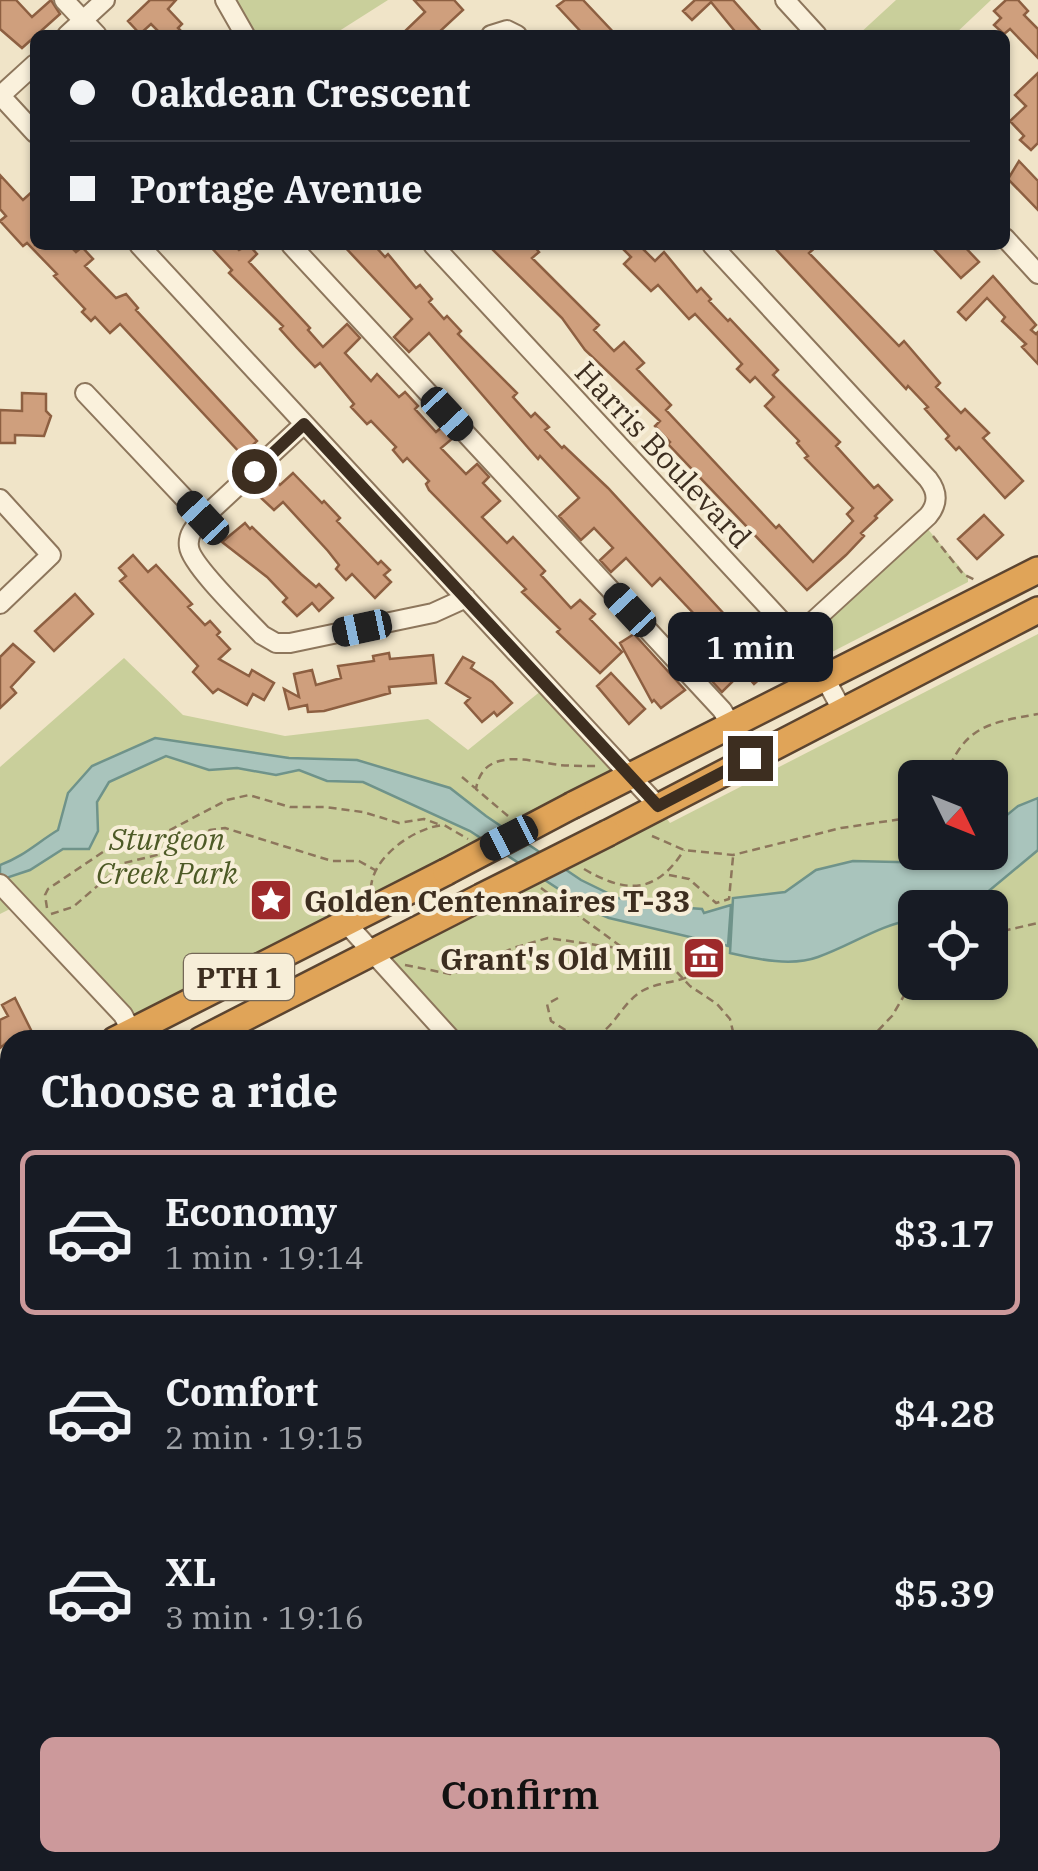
<!DOCTYPE html>
<html lang="en">
<head>
<meta charset="utf-8">
<style>
  body { margin:0; font-family:"IBM Plex Serif",serif; background:#242831; color:#f1f3f6; height:100vh; display:flex; flex-direction:column; font-size:38px; white-space:nowrap }
  * { box-sizing:border-box; margin:0 }
  p { font-size:32px; color:#9ea1a6 }
  .icon { flex:none; width:55px; height:55px; fill:none; stroke:currentColor; stroke-width:2; stroke-linecap:round; stroke-linejoin:round }
  .map { position:relative; flex:1; overflow:hidden }
  .sheet { position:absolute; left:0px; top:1030px; width:1040px; height:842px; display:flex; flex-direction:column; background:#171b24; border-radius:30px 30px 0 0; box-shadow:0 2px 8px #0004 }
  .sheet>* { flex:none }
  .top-card { position:absolute; left:30px; top:30px; width:980px; height:220px; border-radius:15px; box-shadow:0 2px 8px #0004; display:grid; align-content:center; height:220px; padding:0 40px; background:#171b24 }
  .needle { width:65px; rotate:133deg }
  .buttons { position:absolute; left:898px; top:760px; display:grid; gap:20px }
  .buttons a { display:grid; place-items:center; width:110px; height:110px; border-radius:15px; background:#171b24; box-shadow:0 2px 8px #0004; font-size:50px }
  .end { position:absolute; width:45px; height:45px; margin:-22px; border:12px solid #3d2e20; background:#fff; box-shadow:0 0 0 5px #fff }
  .from { border-radius:50% }
  .bubble { position:absolute; height:70px; border-radius:15px; background:#171b24; box-shadow:0 2px 8px #0004; font-size:32px; font-weight:600; line-height:70px; text-align:center }
  .car { position:absolute; width:30px; height:60px; margin:-30px -15px; border-radius:12px; box-shadow:0 0 8px 2px #0007; background:linear-gradient(#222 24%,#8ab4d8 0 40%,#222 0 76%,#8ab4d8 0 86%,#222 0) }
  .top-card b { display:flex; align-items:center; gap:35px; height:95px; font-size:38px }
  .top-card b+b { border-top:2px solid #363941 }
  .top-card i { width:25px; height:25px; background:#f1f3f6 }
  ul { padding:0; list-style:none }
  li { display:flex; align-items:center; gap:30px; height:165px; margin:0 20px 15px; padding:0 20px; border:5px solid transparent; border-radius:15px }
  li div { flex:1 }
  li b { display:block; font-size:38px }
  li em { font-style:normal; font-weight:600 }
  li.selected { border-color:#cc999b }
  li>.icon { width:90px; height:90px; stroke-width:1.5 }
  h2 { padding:0 40px; font-size:45px; line-height:120px }
  .action { display:flex; gap:20px; margin-top:auto; padding:20px 40px }
  .action a { flex:1; height:115px; border-radius:15px; background:#cc999b; color:#111; font-size:40px; font-weight:600; line-height:115px; text-align:center }
  .map>svg:first-child { display:block }
  .green { fill:#c9cf9b; fill-rule:evenodd }
  .water { fill:#a9c4bc; stroke:#6f938a; stroke-width:2.5 }
  .building { fill:#cf9f7d; stroke:#8d5f41; stroke-width:2.5 }
  .lines { fill:none; stroke-linecap:round; stroke-linejoin:round }
  .minor-casing { stroke:#8d765c; stroke-width:22 }
  .highway-casing { stroke:#5b4430; stroke-width:30 }
  .path { stroke:#8d765c; stroke-width:2.5; stroke-dasharray:8 5; stroke-linecap:butt }
  .minor { stroke:#faf1dc; stroke-width:18 }
  .highway { stroke:#e0a458; stroke-width:25 }
  .highway-bridge-casing { stroke:#5b4430; stroke-width:30; stroke-linecap:butt }
  .highway-bridge { stroke:#e0a458; stroke-width:25 }
  .route { stroke:#3d2e20; stroke-width:12 }
  .labels { text-anchor:middle; dominant-baseline:central; stroke-width:8; stroke-linejoin:round; paint-order:stroke }
  .shield { fill:#f7eed8; stroke:#756857; stroke-width:2.5 }
  .shield-label { font-size:28px; font-weight:bold; fill:#3d2e20 }
  .street-label { font-size:30px; fill:#3d2e20; stroke:#f7eed8 }
  .park-label { font-size:30px; font-style:italic; fill:#4d5a26; stroke:#f7eed8 }
  .poi-label { font-size:30px; font-weight:bold; fill:#3d2e20; stroke:#f7eed8; text-anchor:start }
</style>
</head>
<body>
<div class="map">
<svg width="1038" height="1871" viewBox="0 0 1038 1871">
  <rect width="100%" height="100%" fill="#f0e4c8"/>
  <path class="green" d="M233 0H388L336 33 257 35Z
    M896 0H991L954 35H858Z
    M926 527 968 577V582L826 655C818 649 810 642 812 632Z
    M1038 634V1159L1030 1166V1040H452L372 952 658 806 670 823ZM915 778H990V852H915ZM915 908H990V982H915Z
    M124 658 183 715 285 736 428 719 468 750 547 686 630 777 131 1032 20 904 0 914V767Z"/>
  <path class="water" d="M155 738 289 758 357 760 450 788 486 816 581 880 618 898 662 906 702 909 704 913 731 905 728 946 609 918 573 903 560 890 470 831 363 782 327 781 299 770 276 775 237 768 209 770 166 756 109 782 97 802 98 831 89 849H63L30 870 0 880V865C23 857 38 842 58 830L68 793 92 766Z
    M1038 798V850L978 900 963 907 915 908V919C879 925 852 945 818 957 791 967 757 959 730 953L733 898 785 892 816 870 853 861 939 863 961 853 990 852V829L1018 806Z"/>
  <path class="building" d="M0 0H16L32 17 51 0 60 14 22 48 0 29Z
    M150 0H176L168 9 182 24 178 28 185 35H162L151 24 140 34 128 21Z
    M414 0H454L463 10 436 35H401L425 12Z
    M565 0H583L616 35H584L557 6Z
    M695 0H733L764 35H738L711 2 692 20 683 11Z
    M1006 0H1018L1028 11 1024 15 1038 29V58L1010 29 1004 34 994 25 1001 18 994 11Z
    M1038 73V143L1031 150 1020 140 1024 136 1010 121 1026 106 1015 95Z
    M1019 161 1038 181V210L1008 179Z
    M0 175 23 200 35 189V245H69L76 252 82 247 93 259 85 266 116 298 126 294 138 308 136 310 257 441 242 455 120 324 110 333 95 317 91 321 82 312 85 309 54 276 57 274 27 243 23 246 0 221 6 216 0 209Z
    M209 245H234L239 250 249 245 257 254 249 262 310 328 308 330 323 347 347 324 360 338 345 353 371 381 377 374 399 397 405 392 418 406 415 409 436 432 442 427 453 438 441 448 466 474 477 464 489 477 483 483 500 501 482 517 507 543 513 537 545 571 541 575 571 608 580 600 595 614 590 619 622 652 600 673 557 632 560 629 522 592 526 589 429 490 426 484 429 481 407 458 403 462 393 450 396 447 371 421 367 424 351 407 354 404 320 363 315 367 297 348 280 329 283 326 229 273 232 270Z
    M343 245H374L385 257 388 254 416 288 420 285 432 299 429 302 444 319 447 316 461 331 458 334 517 393 513 397 531 417 535 413 549 427 545 430 562 448 564 446 608 488 773 667 754 684 743 671 722 692 673 639 696 616 660 578 652 586 626 558 611 572 600 560 613 548 594 528 581 540 559 516 579 498 540 456 538 459 530 450 429 333 409 352 394 337 412 319Z
    M488 245H533L539 252 532 258 599 325 594 330 614 351 624 342 644 363 637 369 671 405 666 410 776 528 779 525 813 562 853 521 847 514 853 508 805 458 808 456 797 443 799 441 765 406 774 397 755 377 750 382 737 369 742 364 695 314 689 319 658 285 651 291 624 264 631 257 619 245H639L655 261 664 252 697 292 701 288 711 299 709 301 728 321 730 319 778 370 773 375 840 442 836 446 874 488 878 485 892 500 875 516 877 518 861 533 864 536 846 555 807 590 668 444 670 442 655 426 660 421 585 350 562 318Z
    M772 245H818L809 253 899 346 904 341 940 383 936 387 961 413 965 409 989 433 983 438 1023 481 1005 498 959 447 956 450 946 439 949 436 925 409 928 407 908 386 906 389Z
    M930 245H963L979 262 961 278Z
    M993 276 1036 325 1031 330 1036 334 1038 332V364L1022 347 1026 344 1002 321 1005 317 987 298 966 320 958 312Z
    M22 393 46 394V411L51 416 44 436 15 435V443H0V410L22 411Z
    M293 473 322 503 324 501 340 518 337 521 378 564 381 561 390 570 384 575 391 582 375 598 352 574 346 580 336 569 339 565 328 551 283 502 274 510 260 497 277 481 280 485Z
    M984 515 1003 535 977 559 958 539Z
    M245 523 250 529 252 527 301 574 316 587 319 584 333 598 319 611 312 603 297 616 283 602 287 598 267 577 222 542Z
    M133 555 148 572 156 565 192 604 188 607 205 625 210 621 220 632 217 635 230 649 219 659 249 676 252 670 274 683 264 700 253 694 247 705 218 689 213 693 193 672 198 666 120 581 126 576 119 568Z
    M75 594 93 614 54 651 35 631Z
    M634 634 685 690 661 708 654 700 652 702 620 643Z
    M13 644 34 662 11 687 16 693 0 708V657Z
    M389 653 390 659 433 655 436 683 389 687 390 693 324 711 308 712 307 705 289 709 284 689 299 697 294 674 312 670 316 685 341 678 338 666 374 661 373 656Z
    M463 657 474 663 471 668 492 682 512 703 497 716 494 712 482 722 465 703 470 698 446 683Z
    M611 673 645 709 629 724 597 686Z
    M15 998 32 1032 10 1040 0 1048V1020L8 1016 2 1005Z"/>
  <g class="lines">
    <g class="minor-casing">
      <path id="minor" d="M64 0 97 35
        M225 0 245 35
        M785 0 817 35
        M67 35 105 0
        M491 35 507 30 517 35
        M0 95 35 133
        M0 96 35 64
        M1005 238 1038 274
        M139 245 658 806
        M291 245 722 710 731 725
        M433 245 812 654 842 710
        M712 245 928 479C938 492 938 504 928 516L796 637
        M85 393 203 518
        M304 424 203 518C195 526 187 535 189 547 191 565 247 619 262 635L276 643H290L433 613 466 598
        M0 499 51 555 0 604
        M0 884 123 1015 136 1040
        M346 923 452 1040
        M0 1284 10 1279
        M1030 1436 1038 1428
        M0 1542 10 1553
        M1030 1568 1038 1573
        M1030 1700 1038 1683
        M1030 1781 1038 1789
        M0 1841 10 1851
        M21 1862 29 1871
        M306 1862 314 1871
        M742 1862 750 1871
        M172 1871 181 1862
        M327 1871 335 1862
        M954 1871 958 1862"/>
    </g>
    <g class="highway-casing">
      <path id="highway" d="M573 805 1038 570
        M608 833 1038 610
        M115 1040 446 872
        M201 1040 481 897
        M0 1099 10 1094
        M0 1143 10 1138"/>
    </g>
    <path class="path" d="M933 536 963 574 975 580
      M462 777 475 788
      M945 778C964 726 988 723 1038 714
      M508 816 476 789C483 746 530 761 559 765 572 766 586 766 600 766
      M652 836 684 850 733 855 841 828 915 817
      M584 869C627 894 656 894 684 850
      M669 875 689 879 716 903 729 899 733 857
      M371 888C372 857 415 827 444 825L468 839
      M541 888 623 948
      M47 908 45 895 48 889 103 852 170 830 227 800 249 795 290 807H325L363 812 399 823 424 819 438 824
      M51 914 73 907 124 863 182 849 210 830 225 828 332 861H359L375 870
      M990 934 1038 923
      M405 965 450 974 465 971 513 948 548 938 624 949 672 967 690 986 717 1004 730 1019 735 1040
      M558 998 547 1004 551 1021 567 1031 595 1037C615 1027 622 1003 642 991 663 979 685 985 702 967
      M869 1040 892 1016 915 977
      M1038 1093 1033 1099 1038 1105
      M1030 1143 1038 1138
      M1030 1146 1038 1155"/>
    <use href="#minor" class="minor"/>
    <use href="#highway" class="highway"/>
    <g class="highway-bridge-casing">
      <path id="highway-bridge" d="M446 872 573 805
        M481 897 608 833"/>
    </g>
    <use href="#highway-bridge" class="highway-bridge"/>
  </g>
  <g class="lines">
    <path class="route" d="M254 471 304 424 658 806 750 758"/>
  </g>
  <defs>
    <g id="sight-square" transform="scale(2.25)"><rect x="-9" y="-9" width="18" height="18" rx="4" fill="#9e2a2b" stroke="#f7eed8"/><path d="M0-6L1.8-2.2L6-1.7L2.9 1.2L3.7 5.4L0 3.3L-3.7 5.4L-2.9 1.2L-6-1.7L-1.8-2.2Z" fill="#fff"/></g>
    <g id="museum-square" transform="scale(2.25)"><rect x="-9" y="-9" width="18" height="18" rx="4" fill="#9e2a2b" stroke="#f7eed8"/><path d="M0-6L6-3V-2H-6V-3ZM-5-1h2V3h-2ZM-1-1h2V3h-2ZM3-1h2V3H3ZM-6 4H6V6H-6Z" fill="#fff"/></g>
  </defs>
  <g fill-rule="evenodd">
    <use href="#sight-square" x="271" y="900"/>
    <use href="#museum-square" x="704" y="958"/>
  </g>
  <g class="labels">
    <rect class="shield" x="184" y="954" width="110" height="46" rx="8"/>
    <g class="shield-label">
      <text x="239" y="977">PTH 1</text>
    </g>
    <g class="street-label">
      <text transform="translate(664 454) rotate(47)">Harris Boulevard</text>
    </g>
    <g class="park-label">
      <text x="167" y="838">Sturgeon<tspan x="167" dy="34">Creek Park</tspan></text>
    </g>
    <g class="poi-label">
      <text x="304" y="900">Golden Centennaires T-33</text>
      <text x="672" y="958" text-anchor="end">Grant's Old Mill</text>
    </g>
  </g>
</svg>
<div class="buttons">
<a><svg class="needle" viewBox="-14 -14 28 28"><path d="M0-13l5 13h-10z" fill="#e53935"/><path d="M0 13l5-13h-10z" fill="#9ea1a6"/></svg></a>
<a><svg class="icon" aria-label="locate" viewBox="0 0 24 24"><circle cx="12" cy="12" r="6"/><path d="M12 2v4M12 18v4M2 12h4M18 12h4"/></svg></a>
</div>
<i class="end from" style="left:254px;top:471px"></i>
<i class="end" style="left:750px;top:758px"></i>
<div class="bubble" style="left:668px;top:612px;width:165px">1 min</div>
<i class="car" style="left:447px;top:414px;rotate:137deg"></i>
<i class="car" style="left:203px;top:518px;rotate:317deg"></i>
<i class="car" style="left:630px;top:610px;rotate:317deg"></i>
<i class="car" style="left:362px;top:628px;rotate:258deg"></i>
<i class="car" style="left:509px;top:838px;rotate:243deg"></i>
<div class="top-card">
<b><i class="from"></i>Oakdean Crescent</b>
<b><i></i>Portage Avenue</b>
</div>
<section class="sheet">
<h2>Choose a ride</h2>
<ul>
<li class="selected"><svg class="icon" aria-label="car" viewBox="0 0 24 24"><path d="M5 17H2v-5l4-1 3-4h7l3 4 3 1v5h-3M9 17h6M6 11h13"/><circle cx="7" cy="17" r="2"/><circle cx="17" cy="17" r="2"/></svg><div><b>Economy</b><p>1 min · 19:14</p></div><em>$3.17</em></li>
<li><svg class="icon" aria-label="car" viewBox="0 0 24 24"><path d="M5 17H2v-5l4-1 3-4h7l3 4 3 1v5h-3M9 17h6M6 11h13"/><circle cx="7" cy="17" r="2"/><circle cx="17" cy="17" r="2"/></svg><div><b>Comfort</b><p>2 min · 19:15</p></div><em>$4.28</em></li>
<li><svg class="icon" aria-label="car" viewBox="0 0 24 24"><path d="M5 17H2v-5l4-1 3-4h7l3 4 3 1v5h-3M9 17h6M6 11h13"/><circle cx="7" cy="17" r="2"/><circle cx="17" cy="17" r="2"/></svg><div><b>XL</b><p>3 min · 19:16</p></div><em>$5.39</em></li>
</ul>
<div class="action"><a>Confirm</a></div>
</section>
</div>
</body>
</html>
